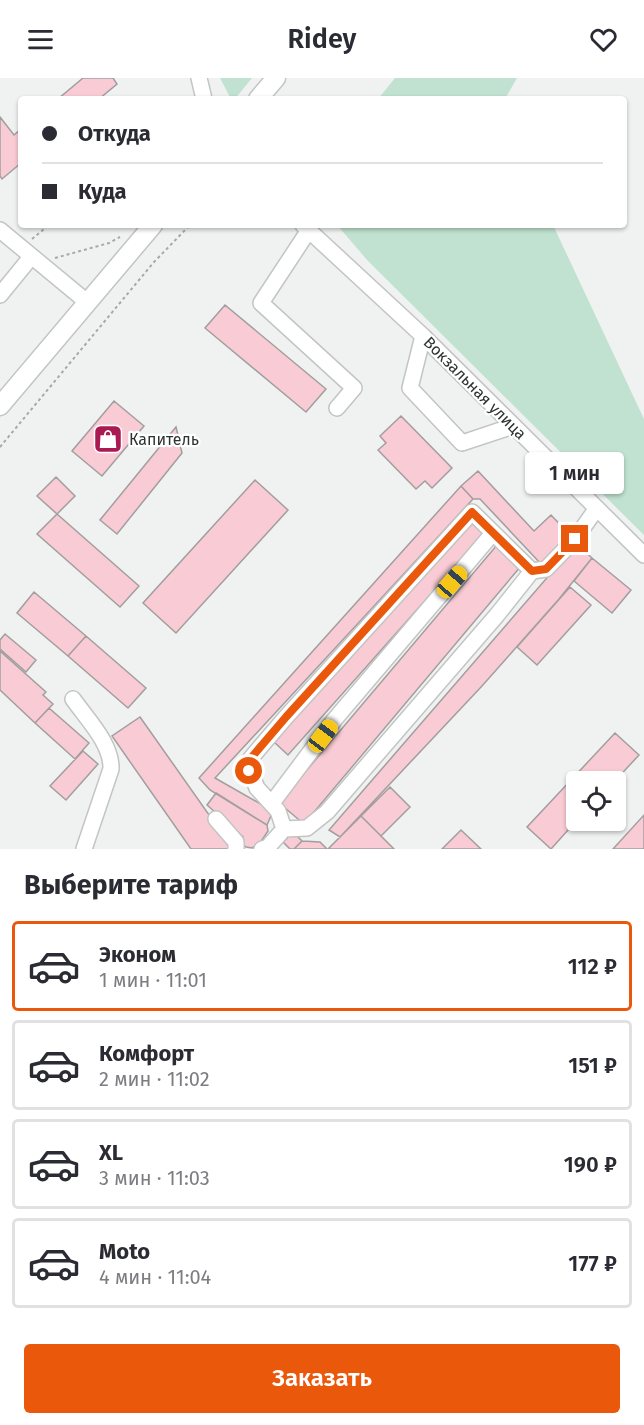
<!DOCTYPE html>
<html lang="ru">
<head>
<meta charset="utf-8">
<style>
  body { margin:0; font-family:"Fira Sans",sans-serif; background:#f2f2f3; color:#2b2b33; height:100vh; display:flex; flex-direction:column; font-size:22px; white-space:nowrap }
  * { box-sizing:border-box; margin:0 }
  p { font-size:20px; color:#7c7c81 }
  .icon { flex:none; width:33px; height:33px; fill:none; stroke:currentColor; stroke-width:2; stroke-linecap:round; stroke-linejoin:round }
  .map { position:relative; height:771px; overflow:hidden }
  .side { display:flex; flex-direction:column; background:#fff; flex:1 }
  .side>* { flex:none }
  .hud { position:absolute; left:18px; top:18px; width:609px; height:132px; border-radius:6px; box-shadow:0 2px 4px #0004; display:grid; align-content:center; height:132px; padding:0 24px; background:#fff }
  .controls { position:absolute; left:566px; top:693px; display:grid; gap:12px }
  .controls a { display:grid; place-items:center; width:60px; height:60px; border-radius:6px; background:#fff; box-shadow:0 2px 4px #0004; font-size:30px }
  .end { position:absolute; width:27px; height:27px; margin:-14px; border:8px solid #ea580c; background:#fff; box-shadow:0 0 0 3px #fff }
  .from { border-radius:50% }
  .bubble { position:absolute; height:42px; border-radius:6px; background:#fff; box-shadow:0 2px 4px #0004; font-size:20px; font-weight:600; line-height:42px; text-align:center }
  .car { position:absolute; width:18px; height:36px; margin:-18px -9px; border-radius:8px; box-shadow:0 0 4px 2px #0007; background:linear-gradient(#f5c518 24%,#345 0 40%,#f5c518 0 76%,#345 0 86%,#f5c518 0) }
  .hud b { display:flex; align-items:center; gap:21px; height:57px; font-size:22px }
  .hud b+b { border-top:2px solid #e1e1e2 }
  .hud i { width:15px; height:15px; background:#2b2b33 }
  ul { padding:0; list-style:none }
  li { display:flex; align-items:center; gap:18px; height:90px; margin:0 12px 9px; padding:0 12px; border:3px solid #e1e1e2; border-radius:6px }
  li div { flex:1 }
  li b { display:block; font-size:22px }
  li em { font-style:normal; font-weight:600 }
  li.on { border-color:#ea580c }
  li>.icon { width:54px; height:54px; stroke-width:1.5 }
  h2 { padding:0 24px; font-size:27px; line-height:72px }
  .button { display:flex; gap:12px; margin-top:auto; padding:12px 24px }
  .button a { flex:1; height:69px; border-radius:6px; background:#ea580c; color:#fff; font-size:24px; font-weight:600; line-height:69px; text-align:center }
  header { display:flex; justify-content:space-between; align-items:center; height:78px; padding:0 24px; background:#fff; font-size:27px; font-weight:600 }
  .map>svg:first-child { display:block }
  .green { fill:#c1e2d0 }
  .building { fill:#f9cbd4; stroke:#a29e9f; stroke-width:1.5 }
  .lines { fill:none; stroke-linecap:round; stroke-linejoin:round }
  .minor-casing { stroke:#c2c5c4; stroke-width:18 }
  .major-casing { stroke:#c2c5c4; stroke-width:21 }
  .path { stroke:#a6a9a8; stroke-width:2; stroke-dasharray:3 3; stroke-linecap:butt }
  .minor { stroke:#fff; stroke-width:15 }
  .major { stroke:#fff; stroke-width:18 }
  .route { stroke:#ea580c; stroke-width:8 }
  .labels { text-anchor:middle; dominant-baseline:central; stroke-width:4.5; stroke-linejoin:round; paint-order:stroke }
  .street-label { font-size:16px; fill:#303231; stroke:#feffff }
  .poi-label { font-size:16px; fill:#303231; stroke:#feffff; text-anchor:start }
</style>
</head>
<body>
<header><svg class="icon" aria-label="menu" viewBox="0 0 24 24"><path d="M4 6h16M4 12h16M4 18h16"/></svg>Ridey<svg class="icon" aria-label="heart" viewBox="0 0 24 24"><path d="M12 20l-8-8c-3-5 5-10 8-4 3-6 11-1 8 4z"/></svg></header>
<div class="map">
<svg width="644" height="771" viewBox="0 0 644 771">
  <rect width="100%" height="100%" fill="#eff2f1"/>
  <path class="green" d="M220 0H252L235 21H231Z
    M395 0H517L505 21H378Z
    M337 147H553L644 341V457L368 183Z"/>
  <path class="building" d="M83 0H113L117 6 99 21H58Z
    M0 39 14 57 21 51V85L2 101 0 98Z
    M225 227 326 311 306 334 205 250Z
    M114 323 144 348 102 398 72 373Z
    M401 338 452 390 432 410 425 403 416 411 378 372 386 365 380 358Z
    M176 349 182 375 117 456 100 442Z
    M478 393 534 453 551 437 571 458 541 486 480 421H473L461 408Z
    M56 399 75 418 57 436 37 418Z
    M255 402 288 432 176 555 143 525Z
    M461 408 473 421 215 700 273 733 267 747 210 712 199 700Z
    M57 436 139 508 120 529 37 456Z
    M472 441 486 454 288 677 274 664Z
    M577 465 592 480 559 521 482 608 340 759 329 752Z
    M497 467 521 488 304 746 279 725Z
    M592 480 631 512 612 535 574 503Z
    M570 509 591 527 537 587 517 569Z
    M34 514 86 558 68 578 17 535Z
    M5 556 36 582 26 594 0 571V562Z
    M86 558 146 610 128 630 68 578Z
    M0 573 46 614 43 617 53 626 35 645 0 612Z
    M49 630 89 665 75 681 35 645Z
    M140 639 231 768 227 771H191L112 658Z
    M615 655 639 677 614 704H576L577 742 551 771 527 749Z
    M83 673 98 686 66 722 50 708Z
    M390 709 410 729 381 758 361 738Z
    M216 715 267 747 268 753 260 765 252 770 246 769 240 764 243 759 207 727Z
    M644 737V771H613Z
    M361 738 394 771H328Z
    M461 752 481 771H442Z
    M293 754 302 763 294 771H290L283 764Z
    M302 763 320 764 327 771H294Z"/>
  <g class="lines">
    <g class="minor-casing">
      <path id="minor" d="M199 0 204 21
        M303 147 423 258 644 477
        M0 152 87 224
        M309 152 261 225 354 310 337 330
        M0 217 31 179
        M423 258 410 310 462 365 513 348
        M532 493 546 491 575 461 597 430
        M73 621C87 641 112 666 111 691L84 771
        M272 725 335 641 493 455
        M216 741 236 764V771
        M262 771 268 769 284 751 307 750 327 734 497 537 532 493 472 434 286 639 251 680 250 693 257 710 278 733 284 751"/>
    </g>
    <g class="major-casing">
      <path id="major" d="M258 21 276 0
        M0 328 153 147"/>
    </g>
    <path class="path" d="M32 161 49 147
      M55 180 109 165 120 159
      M0 369 154 184 190 147"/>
    <use href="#minor" class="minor"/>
    <use href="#major" class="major"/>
  </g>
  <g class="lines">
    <path class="route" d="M249 693 251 680 286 639 472 434 532 493 546 491 575 461"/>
  </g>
  <defs>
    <g id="shop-square" transform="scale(1.5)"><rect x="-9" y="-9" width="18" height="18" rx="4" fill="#aa1952" stroke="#feffff"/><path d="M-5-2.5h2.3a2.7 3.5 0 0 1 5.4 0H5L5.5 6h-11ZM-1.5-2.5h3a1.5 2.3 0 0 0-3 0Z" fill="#fff"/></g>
  </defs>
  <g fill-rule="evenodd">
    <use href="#shop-square" x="108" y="361"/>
  </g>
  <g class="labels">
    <g class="street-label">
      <text transform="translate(475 310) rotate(45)">Вокзальная улица</text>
    </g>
    <g class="poi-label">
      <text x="129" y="361">Капитель</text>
    </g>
  </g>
</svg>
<div class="controls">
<a><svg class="icon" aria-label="locate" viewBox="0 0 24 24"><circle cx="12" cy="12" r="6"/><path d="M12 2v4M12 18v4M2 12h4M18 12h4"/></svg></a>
</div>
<i class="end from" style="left:249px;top:693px"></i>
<i class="end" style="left:575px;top:461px"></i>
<div class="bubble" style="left:525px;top:374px;width:99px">1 мин</div>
<i class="car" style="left:452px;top:504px;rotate:41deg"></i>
<i class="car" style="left:323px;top:658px;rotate:37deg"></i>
<div class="hud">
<b><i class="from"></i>Откуда</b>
<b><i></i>Куда</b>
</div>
</div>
<section class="side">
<h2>Выберите тариф</h2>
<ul>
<li class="on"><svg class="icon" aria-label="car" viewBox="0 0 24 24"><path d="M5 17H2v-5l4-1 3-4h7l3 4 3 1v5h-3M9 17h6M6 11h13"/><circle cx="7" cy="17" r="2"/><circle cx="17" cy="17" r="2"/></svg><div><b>Эконом</b><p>1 мин · 11:01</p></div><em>112 ₽</em></li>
<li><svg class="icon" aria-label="car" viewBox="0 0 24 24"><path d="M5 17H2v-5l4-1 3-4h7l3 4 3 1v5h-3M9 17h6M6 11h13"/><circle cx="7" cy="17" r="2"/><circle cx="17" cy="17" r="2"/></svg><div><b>Комфорт</b><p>2 мин · 11:02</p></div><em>151 ₽</em></li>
<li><svg class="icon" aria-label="car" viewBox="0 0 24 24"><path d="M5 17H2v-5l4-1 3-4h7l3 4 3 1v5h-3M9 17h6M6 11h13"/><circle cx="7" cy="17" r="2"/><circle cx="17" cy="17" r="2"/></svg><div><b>XL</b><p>3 мин · 11:03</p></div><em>190 ₽</em></li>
<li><svg class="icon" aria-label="car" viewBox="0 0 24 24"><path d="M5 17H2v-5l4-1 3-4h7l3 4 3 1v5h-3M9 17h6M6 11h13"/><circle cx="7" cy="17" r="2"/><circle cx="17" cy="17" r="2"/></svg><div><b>Moto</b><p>4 мин · 11:04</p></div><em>177 ₽</em></li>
</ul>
<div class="button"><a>Заказать</a></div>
</section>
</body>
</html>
